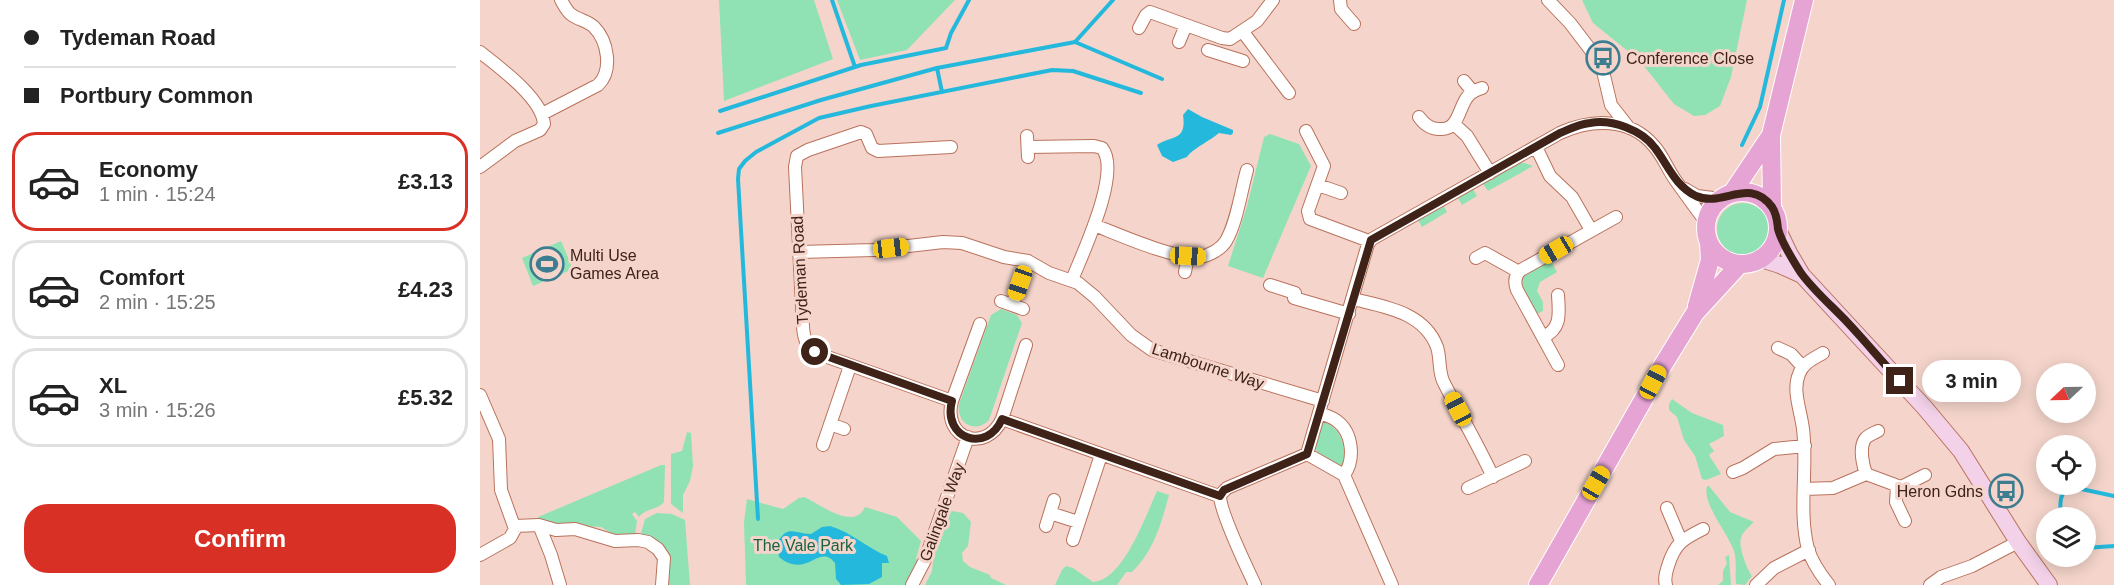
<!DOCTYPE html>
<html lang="en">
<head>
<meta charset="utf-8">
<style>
  body { margin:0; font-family:Arial,sans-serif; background:#f2f2f2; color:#222; height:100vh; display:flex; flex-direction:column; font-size:22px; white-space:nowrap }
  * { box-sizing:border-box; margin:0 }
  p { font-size:20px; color:#767676 }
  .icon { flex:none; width:33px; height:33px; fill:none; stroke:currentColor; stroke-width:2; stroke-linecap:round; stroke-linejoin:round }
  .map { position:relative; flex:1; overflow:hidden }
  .side { display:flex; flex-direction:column; background:#fff; width:480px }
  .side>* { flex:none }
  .hud { display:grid; align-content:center; height:132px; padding:0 24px; background:#fff }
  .needle { width:39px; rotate:248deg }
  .controls { position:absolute; left:1556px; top:363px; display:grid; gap:12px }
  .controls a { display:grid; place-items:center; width:60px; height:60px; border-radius:50%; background:#fff; box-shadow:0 3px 15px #0003; font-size:30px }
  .end { position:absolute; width:27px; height:27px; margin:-14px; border:8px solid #3f2218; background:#fff; box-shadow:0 0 0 3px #fff }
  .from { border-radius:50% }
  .bubble { position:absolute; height:42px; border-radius:21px; background:#fff; box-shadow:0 3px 15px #0003; font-size:20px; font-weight:600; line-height:42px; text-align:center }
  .car { position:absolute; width:18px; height:36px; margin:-18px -9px; border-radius:8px; box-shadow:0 0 4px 2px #0007; background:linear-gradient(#f5c518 24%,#345 0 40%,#f5c518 0 76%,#345 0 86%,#f5c518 0) }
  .hud b { display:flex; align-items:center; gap:21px; height:57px; font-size:22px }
  .hud b+b { border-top:2px solid #e0e0e0 }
  .hud i { width:15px; height:15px; background:#222 }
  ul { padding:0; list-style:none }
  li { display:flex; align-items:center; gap:18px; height:99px; margin:0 12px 9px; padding:0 12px; border:3px solid #e0e0e0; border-radius:24px }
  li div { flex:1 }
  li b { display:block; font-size:22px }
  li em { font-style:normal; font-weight:600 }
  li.on { border-color:#d93025 }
  li>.icon { width:54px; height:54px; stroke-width:1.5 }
  .button { display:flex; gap:12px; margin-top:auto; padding:12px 24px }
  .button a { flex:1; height:69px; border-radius:24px; background:#d93025; color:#fff; font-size:24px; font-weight:600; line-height:69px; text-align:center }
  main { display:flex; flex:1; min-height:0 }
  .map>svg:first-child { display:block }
  .green { fill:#90e2b4 }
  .water { fill:#24b9dc }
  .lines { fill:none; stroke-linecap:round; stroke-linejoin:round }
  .stream { stroke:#24b9dc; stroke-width:4 }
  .street-casing { stroke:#b9725c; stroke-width:14 }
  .secondary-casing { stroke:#b9725c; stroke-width:18 }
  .primary-casing { stroke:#fff; stroke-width:20 }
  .street { stroke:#fff; stroke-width:12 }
  .secondary { stroke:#f2d1e9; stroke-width:16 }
  .primary { stroke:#e6a4d4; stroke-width:18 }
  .route { stroke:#3f2218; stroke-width:8 }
  .labels { text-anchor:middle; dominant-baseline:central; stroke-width:6; stroke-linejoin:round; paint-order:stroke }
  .poi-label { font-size:16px; fill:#3f2218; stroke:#f5d5cb; text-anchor:start }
  .street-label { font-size:16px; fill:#3f2218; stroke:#f5d5cb }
  .park-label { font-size:16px; fill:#186442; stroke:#f5d5cb }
</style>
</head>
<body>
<main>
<section class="side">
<div class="hud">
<b><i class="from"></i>Tydeman Road</b>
<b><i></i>Portbury Common</b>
</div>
<ul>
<li class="on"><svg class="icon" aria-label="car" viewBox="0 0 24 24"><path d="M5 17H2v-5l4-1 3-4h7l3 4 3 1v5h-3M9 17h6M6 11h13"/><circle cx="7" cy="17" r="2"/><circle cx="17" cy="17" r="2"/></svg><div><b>Economy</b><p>1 min · 15:24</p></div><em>£3.13</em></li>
<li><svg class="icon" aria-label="car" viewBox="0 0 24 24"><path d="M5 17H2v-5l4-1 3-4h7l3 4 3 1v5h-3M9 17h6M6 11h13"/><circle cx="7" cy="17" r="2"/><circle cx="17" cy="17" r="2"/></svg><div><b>Comfort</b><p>2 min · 15:25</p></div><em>£4.23</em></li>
<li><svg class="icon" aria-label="car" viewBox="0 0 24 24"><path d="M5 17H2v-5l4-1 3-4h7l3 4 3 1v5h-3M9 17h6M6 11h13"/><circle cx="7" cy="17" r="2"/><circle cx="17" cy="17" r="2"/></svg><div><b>XL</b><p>3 min · 15:26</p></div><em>£5.32</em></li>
</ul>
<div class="button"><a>Confirm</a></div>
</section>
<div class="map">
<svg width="1634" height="585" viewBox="0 0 1634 585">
  <rect width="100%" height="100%" fill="#f5d5cb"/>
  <path class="green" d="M239 0H334L353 59 244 101Z
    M357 0H475L427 50 380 60Z
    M1102 0H1267L1251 77 1240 106 1225 115 1214 116 1194 104 1160 61 1113 23Z
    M790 134 819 144 831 166 783 278 748 266 767 206 784 137Z
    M1038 163H1045L1053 166 1008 191 1003 184Z
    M993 189 997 196 982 205 978 198Z
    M1237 229a26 26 0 1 1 52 0a26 26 0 1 1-52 0Z
    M963 205 967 212 942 227 938 220Z
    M81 241 93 269 53 286 42 258Z
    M1070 259 1077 272 1060 282 1057 291 1063 302V311L1057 314C1038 277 1033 281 1070 259Z
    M521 309 537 315 542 323 509 420C495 434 476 424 479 404L511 315Z
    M1192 399 1212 413 1243 425 1244 436 1229 444 1234 451 1229 455 1241 474 1226 480 1222 479 1215 456 1204 440 1197 417 1189 410V404Z
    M844 422C863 429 867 449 862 467L838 453 835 448 842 423Z
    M207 432 211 433 213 466 210 481 203 495V513L191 504V454L202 451Z
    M181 465H185L184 502C178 510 166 508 159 517L155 512 152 514 157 521 155 535H135L121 527 77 525 60 520 58 517Z
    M1227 486H1229L1250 512 1274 522C1270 526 1263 531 1261 538 1258 546 1267 570 1272 576L1265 585 1256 584C1255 573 1257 562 1254 551 1248 533 1222 504 1227 486Z
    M677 491 689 495C681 524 674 551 652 572H646L637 585H575L582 570 586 566 593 568 613 582C643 581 666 515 677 491Z
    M324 497C339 503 374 532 385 507L417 517 441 541 436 559 440 562 433 579 426 585H266L264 522 267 499 303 509 319 498Z
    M472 511 483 513 491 522 488 546 482 553 483 561 490 567 510 575 511 578 526 585H445L452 571 454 553 466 513Z
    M177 513 192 514 205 520 210 585H186L188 562 160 537 165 519Z
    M1249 555 1251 585H1238L1243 581V571L1247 563 1245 557Z"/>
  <path class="water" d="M708 109 722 117 753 130V133L751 135 739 133C731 140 711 150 707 157L693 162 682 156 677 145C691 135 707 142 703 115Z
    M350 526C371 532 387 548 407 556L409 563H402V577L389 584 361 585 356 579 355 563C339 542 327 580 299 557L297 543C308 524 314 534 331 534L342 527Z"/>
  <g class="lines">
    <path class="stream" d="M352 0 375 67
      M595 42 633 0
      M457 68 462 92
      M240 111 381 65 466 48 471 33 489 0
      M238 133 341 100 457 68 595 42 682 79
      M1262 145 1280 107 1304 0
      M1581 518C1580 505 1578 491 1592 487L1634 496
      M278 519 258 179 259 169 265 161 276 152 339 118 391 106 572 70 593 71 661 93
      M1605 548 1634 546"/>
    <g class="street-casing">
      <path id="street" d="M860 0 861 9 874 24
        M1068 0 1090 23 1119 61 1122 67 1131 105 1149 128
        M659 28 666 15 670 12 742 38 750 39 777 21 793 0
        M763 32 809 93
        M699 42 706 25
        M728 50 763 61
        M0 52C20 68 62 98 64 124L60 130 35 141 0 167
        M984 81 993 92
        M62 114 118 85C133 71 128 41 114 27 108 21 99 20 92 15 87 12 84 5 81 0
        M939 117C944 124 950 129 959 129 980 131 978 106 989 95 992 91 997 90 1002 88
        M974 124 987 136 1010 173
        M826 131 844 166 828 211 830 219 889 241
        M547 136 548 157
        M471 147 398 151 392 148 386 134 381 132 328 150 317 156 315 167 323 327C324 340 327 348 339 354L472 401C462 439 506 454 522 419L739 496
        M548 147 614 146 622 148C642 172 602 254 592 280
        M1056 147 1070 176 1092 197 1111 230
        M838 185 861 193
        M1205 189 1217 196 1241 199
        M614 225C640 235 693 259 719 257 729 256 741 249 746 241 757 222 761 191 767 170
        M319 252 394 250 463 242 482 243 524 257 548 261 569 273 598 283 615 297 651 335 672 350 843 401
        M996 258 1005 253 1039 272
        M705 272 708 256
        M790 285 815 293 814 298 869 314
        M873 299C905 307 944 312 957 347 961 359 958 372 964 383 980 414 998 445 1013 477
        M521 301 543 309
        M532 305 548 261
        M1063 337C1082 329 1079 313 1078 295
        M1298 348 1311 354 1323 367
        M1343 353C1333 359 1323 363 1319 374 1312 391 1321 411 1323 429 1328 468 1318 510 1328 549 1332 562 1341 575 1349 585
        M1078 365 1037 290C1034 282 1035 275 1041 270L1136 217
        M0 395 19 439 21 490 35 529 30 538 0 555
        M472 401 500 324
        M839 413C845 415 852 417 857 421 873 433 875 460 864 475
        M522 419 546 345
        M350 424 364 429
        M1398 431C1394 433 1388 435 1385 439 1379 448 1383 465 1386 474L1421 487 1445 475
        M343 445 370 366
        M827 454 864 475 912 585
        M1253 472 1263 468 1294 449 1325 446
        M1417 486 1416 502 1425 521
        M988 488 1045 461
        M1324 489 1353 488 1386 474
        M1187 508 1201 541
        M570 513 598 522
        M59 525 71 555 80 585
        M35 526 59 525 76 530 95 529 135 541 158 540 168 542 178 549 184 558 182 585
        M566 526 574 500
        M593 540 621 455
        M432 585 445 560 488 437
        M775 585C767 568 739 510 740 495L747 488 827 454 888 244 892 239 1080 133C1111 119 1150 117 1174 146 1183 156 1188 170 1196 181 1206 195 1216 209 1226 222
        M1186 585C1184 578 1186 573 1188 566 1195 543 1203 539 1223 529
        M1276 585 1294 568 1329 550
        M1450 585 1461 577 1492 566 1538 542"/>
    </g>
    <g class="secondary-casing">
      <path id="secondary" d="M1298 230 1309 253 1322 275 1445 408 1481 451 1538 542 1569 585
        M1281 259 1300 265 1322 275"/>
    </g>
    <g class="primary-casing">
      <path id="primary" d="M1226 228a36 36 0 1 1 72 0a36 36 0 1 1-72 0Z
        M1252 193 1291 135
        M1292 207 1291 135 1324 0
        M1217 306 1230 260 1229 243
        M1058 585 1183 365 1215 313 1260 264"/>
    </g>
    <use href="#street" class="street"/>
    <use href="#secondary" class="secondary"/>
    <use href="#primary" class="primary"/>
  </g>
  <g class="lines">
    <path class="route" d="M335 352 472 401C462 439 507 454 522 419L740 496 744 490 827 454 891 240 1080 133C1090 129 1099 124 1110 123 1132 119 1162 130 1175 148 1188 165 1195 186 1216 196 1243 208 1269 176 1292 207 1297 214 1297 221 1298 229 1302 244 1313 260 1321 273 1334 291 1353 307 1368 323 1386 342 1402 362 1420 381"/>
  </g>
  <defs>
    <g id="bus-ring" transform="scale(1.725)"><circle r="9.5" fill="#f5d5cb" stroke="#3c7e90" stroke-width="1.5"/><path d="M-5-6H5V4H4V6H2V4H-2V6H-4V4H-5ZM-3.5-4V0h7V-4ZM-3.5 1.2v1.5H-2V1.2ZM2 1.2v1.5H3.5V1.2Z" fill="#3c7e90"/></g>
    <g id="stadium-ring" transform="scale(1.725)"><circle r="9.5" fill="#f5d5cb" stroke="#3c7e90" stroke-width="1.5"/><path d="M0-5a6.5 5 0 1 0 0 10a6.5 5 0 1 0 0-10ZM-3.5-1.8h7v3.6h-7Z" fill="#3c7e90"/></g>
  </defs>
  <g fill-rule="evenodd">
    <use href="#bus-ring" x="1123" y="58"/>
    <use href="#stadium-ring" x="67" y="264"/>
    <use href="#bus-ring" x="1526" y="491"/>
  </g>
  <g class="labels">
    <g class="poi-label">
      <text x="1146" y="58">Conference Close</text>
      <text x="90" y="255">Multi Use<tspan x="90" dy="18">Games Area</tspan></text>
      <text x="1503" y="491" text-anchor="end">Heron Gdns</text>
    </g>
    <g class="street-label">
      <text transform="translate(320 270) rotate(-93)">Tydeman Road</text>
      <text transform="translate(728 366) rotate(18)">Lambourne Way</text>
      <text transform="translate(462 512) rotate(-70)">Galingale Way</text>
    </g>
    <g class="park-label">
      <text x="323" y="545">The Vale Park</text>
    </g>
  </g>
</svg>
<div class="controls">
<a><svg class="needle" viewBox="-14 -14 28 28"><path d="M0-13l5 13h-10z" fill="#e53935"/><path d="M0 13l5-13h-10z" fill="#767676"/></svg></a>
<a><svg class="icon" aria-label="locate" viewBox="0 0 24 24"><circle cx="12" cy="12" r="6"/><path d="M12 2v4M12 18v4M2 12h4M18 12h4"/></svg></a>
<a><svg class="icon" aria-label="layers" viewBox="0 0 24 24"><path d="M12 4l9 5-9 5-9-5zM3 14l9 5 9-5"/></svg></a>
</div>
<i class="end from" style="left:335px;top:352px"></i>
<i class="end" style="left:1420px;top:381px"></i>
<div class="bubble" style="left:1442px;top:360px;width:99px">3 min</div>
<i class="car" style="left:411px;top:248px;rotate:83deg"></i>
<i class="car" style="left:1076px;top:250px;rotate:240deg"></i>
<i class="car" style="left:708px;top:256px;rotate:93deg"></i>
<i class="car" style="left:540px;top:283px;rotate:199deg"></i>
<i class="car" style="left:1173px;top:382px;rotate:28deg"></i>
<i class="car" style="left:978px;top:409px;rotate:332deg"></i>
<i class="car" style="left:1116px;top:483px;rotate:30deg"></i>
</div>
</main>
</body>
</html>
